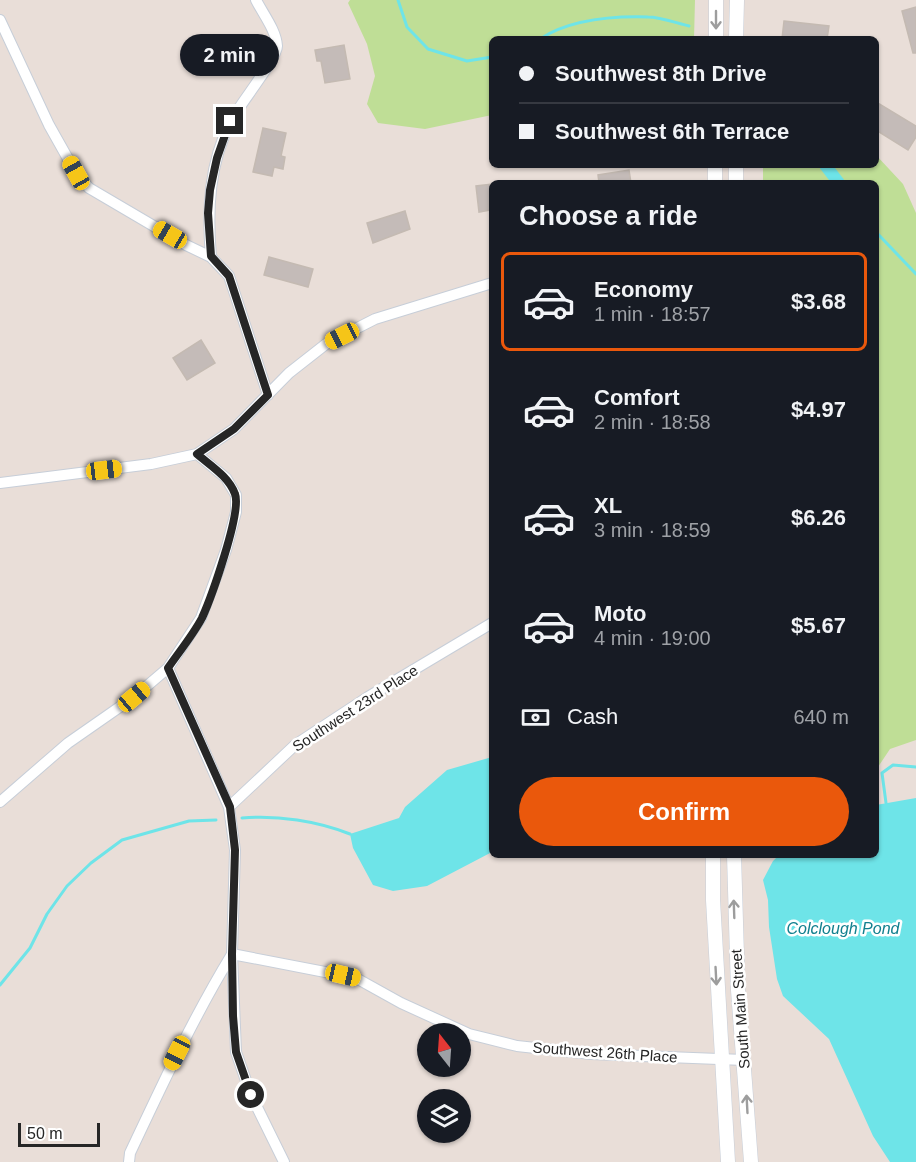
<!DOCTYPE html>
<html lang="en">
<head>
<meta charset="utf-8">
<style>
  body { margin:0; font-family:Helvetica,sans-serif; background:#242831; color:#f1f3f6; height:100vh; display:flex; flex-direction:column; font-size:22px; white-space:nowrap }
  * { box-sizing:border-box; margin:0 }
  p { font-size:20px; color:#9ea1a6 }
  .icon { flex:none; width:33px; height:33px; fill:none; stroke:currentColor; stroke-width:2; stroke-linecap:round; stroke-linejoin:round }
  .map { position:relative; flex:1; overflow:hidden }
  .panel { position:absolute; left:489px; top:180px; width:390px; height:678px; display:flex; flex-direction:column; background:#171b24; border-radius:9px; box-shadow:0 2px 4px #0004 }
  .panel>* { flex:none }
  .hud { position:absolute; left:489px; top:36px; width:390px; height:132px; border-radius:9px; box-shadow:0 2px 4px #0004; display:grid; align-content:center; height:132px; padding:0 30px; background:#171b24 }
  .needle { width:39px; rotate:343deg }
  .tools { position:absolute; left:417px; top:1023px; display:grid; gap:12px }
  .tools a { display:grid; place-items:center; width:54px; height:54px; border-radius:50%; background:#171b24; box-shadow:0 2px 4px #0004; font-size:30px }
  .scale { position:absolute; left:18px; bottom:15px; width:82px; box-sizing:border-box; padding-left:6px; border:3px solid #262626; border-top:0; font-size:16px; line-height:21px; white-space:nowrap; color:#262626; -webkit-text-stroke:4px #fff; paint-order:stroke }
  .end { position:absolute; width:27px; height:27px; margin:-14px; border:8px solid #262626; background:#fff; box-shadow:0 0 0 3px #fff }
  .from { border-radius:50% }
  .bubble { position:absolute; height:42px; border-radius:21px; background:#171b24; box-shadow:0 2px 4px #0004; font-size:20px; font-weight:800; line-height:42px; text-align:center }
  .car { position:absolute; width:18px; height:36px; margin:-18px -9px; border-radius:8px; box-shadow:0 0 4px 2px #0007; background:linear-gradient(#f5c518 24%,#345 0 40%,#f5c518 0 76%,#345 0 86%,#f5c518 0) }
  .hud b { display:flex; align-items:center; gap:21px; height:57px; font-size:22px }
  .hud b+b { border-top:2px solid #363941 }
  .hud i { width:15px; height:15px; background:#f1f3f6 }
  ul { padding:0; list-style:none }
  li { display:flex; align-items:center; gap:18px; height:99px; margin:0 12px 9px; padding:0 18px; border:3px solid transparent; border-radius:9px }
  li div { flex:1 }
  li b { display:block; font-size:22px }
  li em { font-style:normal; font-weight:800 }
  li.current { border-color:#ea580c }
  li>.icon { width:54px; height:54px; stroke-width:1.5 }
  h2 { padding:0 30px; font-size:27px; line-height:72px }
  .pay { display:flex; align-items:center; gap:15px; height:66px; padding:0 30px; font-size:22px }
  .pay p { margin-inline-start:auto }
  .button { display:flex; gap:12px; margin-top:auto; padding:12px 30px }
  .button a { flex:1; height:69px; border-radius:36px; background:#ea580c; color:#fff; font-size:24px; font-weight:800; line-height:69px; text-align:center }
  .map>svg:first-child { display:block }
  .green { fill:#bfde96 }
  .water { fill:#6ee4e8 }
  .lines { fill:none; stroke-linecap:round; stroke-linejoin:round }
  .stream { stroke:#6ee4e8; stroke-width:3 }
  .canal { stroke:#6ee4e8; stroke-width:12 }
  .building { fill:#c4bbb8; stroke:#c4bab2; stroke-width:1.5 }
  .minor-casing { stroke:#c7ced8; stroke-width:12 }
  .secondary-casing { stroke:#c7ced8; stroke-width:15 }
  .minor { stroke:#fff; stroke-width:10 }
  .secondary { stroke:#fff; stroke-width:14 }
  .oneway { stroke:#9d9d9d }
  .route { stroke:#262626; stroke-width:8 }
  .labels { text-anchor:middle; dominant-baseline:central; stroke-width:5; stroke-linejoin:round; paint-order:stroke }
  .street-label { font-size:15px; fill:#262626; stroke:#fff }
  .water-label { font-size:16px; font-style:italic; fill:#12808f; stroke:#fff }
</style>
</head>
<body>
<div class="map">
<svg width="916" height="1162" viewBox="0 0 916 1162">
  <rect width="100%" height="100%" fill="#e9ded8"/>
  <path class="green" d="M350 0H695L694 39H492V115L425 129 378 123 367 104 375 76 367 44 348 3Z
    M876 155 903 184 916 213V740L890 749 876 770V183H763V165H876Z"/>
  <path class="water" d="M492 757V852L427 886 393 891 373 885 353 848 350 834 399 818 405 807 447 770Z
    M916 798V1162H890L873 1136 829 1039 783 996 777 979 769 927 768 900 763 880 773 861 779 855H876V805Z"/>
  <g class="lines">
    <path class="stream" d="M398 0 407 27 428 49 467 61 492 57
      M540 39C569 20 613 16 648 17 661 17 676 23 689 26
      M876 232 916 274
      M886 803 882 773 893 765 916 767
      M242 818C278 815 317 821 350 834
      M0 985 30 948 47 914 67 886 91 863 122 840 189 821 216 820"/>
    <path class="canal" d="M825 165 839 183"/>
  </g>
  <path class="building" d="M916 7V53H913L902 11Z
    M784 21 829 26 827 39H782Z
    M344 45 350 79 325 83 321 61H317L315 50Z
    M876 102 916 126V137L908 150 876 130Z
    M263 128 286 133 281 156 285 157 283 169 274 167 272 176 253 172Z
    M629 170 631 183H599L598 175Z
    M492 184V208L490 210 479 212 476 186Z
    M405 211 410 229 373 243 367 223Z
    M269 257 313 269 308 287 264 275Z
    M201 340 215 363 187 380 173 358Z"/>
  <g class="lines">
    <g class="minor-casing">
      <path id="minor" d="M0 20 49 125 76 173 89 188 186 245 211 257 229 276 268 395
        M211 257C207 210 209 163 231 121 239 105 277 59 277 46 276 30 263 14 256 0
        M0 483 151 464 197 454 234 429 289 373 326 344 375 319 492 283
        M168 668 229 807 235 850 232 954 236 1052 251 1095 284 1162
        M0 802 68 743 134 697 168 668 201 618 226 550 236 512V495L226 478 197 454
        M229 807 295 745 368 697 492 623
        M129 1162 130 1153C162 1085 193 1018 232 954L356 978 401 1003 469 1034 517 1046 591 1054 744 1060"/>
    </g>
    <g class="secondary-casing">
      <path id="secondary" d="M716 39V0
        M736 39 737 0
        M715 183V165
        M736 183V165
        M713 855V900L728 1162
        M734 855 738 990 751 1162"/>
    </g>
    <use href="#minor" class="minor"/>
    <use href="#secondary" class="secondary"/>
  </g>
  <defs><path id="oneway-shaft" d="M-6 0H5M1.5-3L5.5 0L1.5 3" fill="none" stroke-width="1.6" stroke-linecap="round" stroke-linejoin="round" transform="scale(1.5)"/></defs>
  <g class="oneway">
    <use href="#oneway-shaft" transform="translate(716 20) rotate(90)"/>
    <use href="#oneway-shaft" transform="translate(734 909) rotate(-92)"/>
    <use href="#oneway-shaft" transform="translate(716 976) rotate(87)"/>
    <use href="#oneway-shaft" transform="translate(747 1104) rotate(-93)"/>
  </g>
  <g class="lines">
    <path class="route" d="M230 121 217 158 210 190 208 213 211 256 229 276 268 395 234 429 197 454C211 466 229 477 235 494 242 512 211 598 202 618 193 635 179 652 168 668L230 807 235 850 232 954 233 1016 236 1052 251 1095"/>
  </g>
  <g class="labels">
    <g class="street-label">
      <text transform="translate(355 708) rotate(-33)">Southwest 23rd Place</text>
      <text transform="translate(740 1009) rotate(-94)">South Main Street</text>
      <text transform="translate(605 1052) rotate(4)">Southwest 26th Place</text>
    </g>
    <g class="water-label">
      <text x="843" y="928">Colclough Pond</text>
    </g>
  </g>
</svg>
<div class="tools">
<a><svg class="needle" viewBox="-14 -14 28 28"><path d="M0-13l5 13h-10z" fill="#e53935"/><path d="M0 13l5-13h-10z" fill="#9ea1a6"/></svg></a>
<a><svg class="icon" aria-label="layers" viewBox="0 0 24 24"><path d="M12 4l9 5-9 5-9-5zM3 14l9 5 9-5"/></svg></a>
</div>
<div class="scale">50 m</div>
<i class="end from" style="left:251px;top:1095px"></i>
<i class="end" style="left:230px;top:121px"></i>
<div class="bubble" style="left:180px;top:34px;width:99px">2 min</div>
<i class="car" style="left:76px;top:173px;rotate:331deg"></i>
<i class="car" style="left:170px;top:235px;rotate:300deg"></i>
<i class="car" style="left:342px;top:336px;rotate:243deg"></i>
<i class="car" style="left:104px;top:470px;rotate:83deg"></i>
<i class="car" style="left:134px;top:697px;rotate:50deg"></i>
<i class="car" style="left:343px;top:975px;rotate:103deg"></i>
<i class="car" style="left:177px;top:1053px;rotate:207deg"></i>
<div class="hud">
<b><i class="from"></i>Southwest 8th Drive</b>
<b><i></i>Southwest 6th Terrace</b>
</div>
<section class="panel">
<h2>Choose a ride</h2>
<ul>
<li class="current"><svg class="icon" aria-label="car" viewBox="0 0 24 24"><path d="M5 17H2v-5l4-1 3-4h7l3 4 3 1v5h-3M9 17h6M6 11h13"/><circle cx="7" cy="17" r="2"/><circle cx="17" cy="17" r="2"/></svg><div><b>Economy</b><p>1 min · 18:57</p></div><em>$3.68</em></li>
<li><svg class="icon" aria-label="car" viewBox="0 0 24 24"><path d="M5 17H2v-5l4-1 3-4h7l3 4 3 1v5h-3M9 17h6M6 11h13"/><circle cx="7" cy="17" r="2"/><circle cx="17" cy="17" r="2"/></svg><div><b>Comfort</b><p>2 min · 18:58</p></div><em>$4.97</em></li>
<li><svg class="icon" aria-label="car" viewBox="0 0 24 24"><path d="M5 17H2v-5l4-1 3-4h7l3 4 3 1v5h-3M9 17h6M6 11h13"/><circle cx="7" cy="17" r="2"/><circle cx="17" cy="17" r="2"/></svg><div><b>XL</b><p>3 min · 18:59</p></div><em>$6.26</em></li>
<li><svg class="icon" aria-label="car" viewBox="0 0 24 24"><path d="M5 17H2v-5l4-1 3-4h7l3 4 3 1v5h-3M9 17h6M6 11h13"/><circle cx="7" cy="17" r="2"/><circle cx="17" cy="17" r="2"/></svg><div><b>Moto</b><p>4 min · 19:00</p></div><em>$5.67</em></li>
</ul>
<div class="pay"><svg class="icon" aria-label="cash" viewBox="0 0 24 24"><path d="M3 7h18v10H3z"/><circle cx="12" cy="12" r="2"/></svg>Cash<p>640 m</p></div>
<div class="button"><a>Confirm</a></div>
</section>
</div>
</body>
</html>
